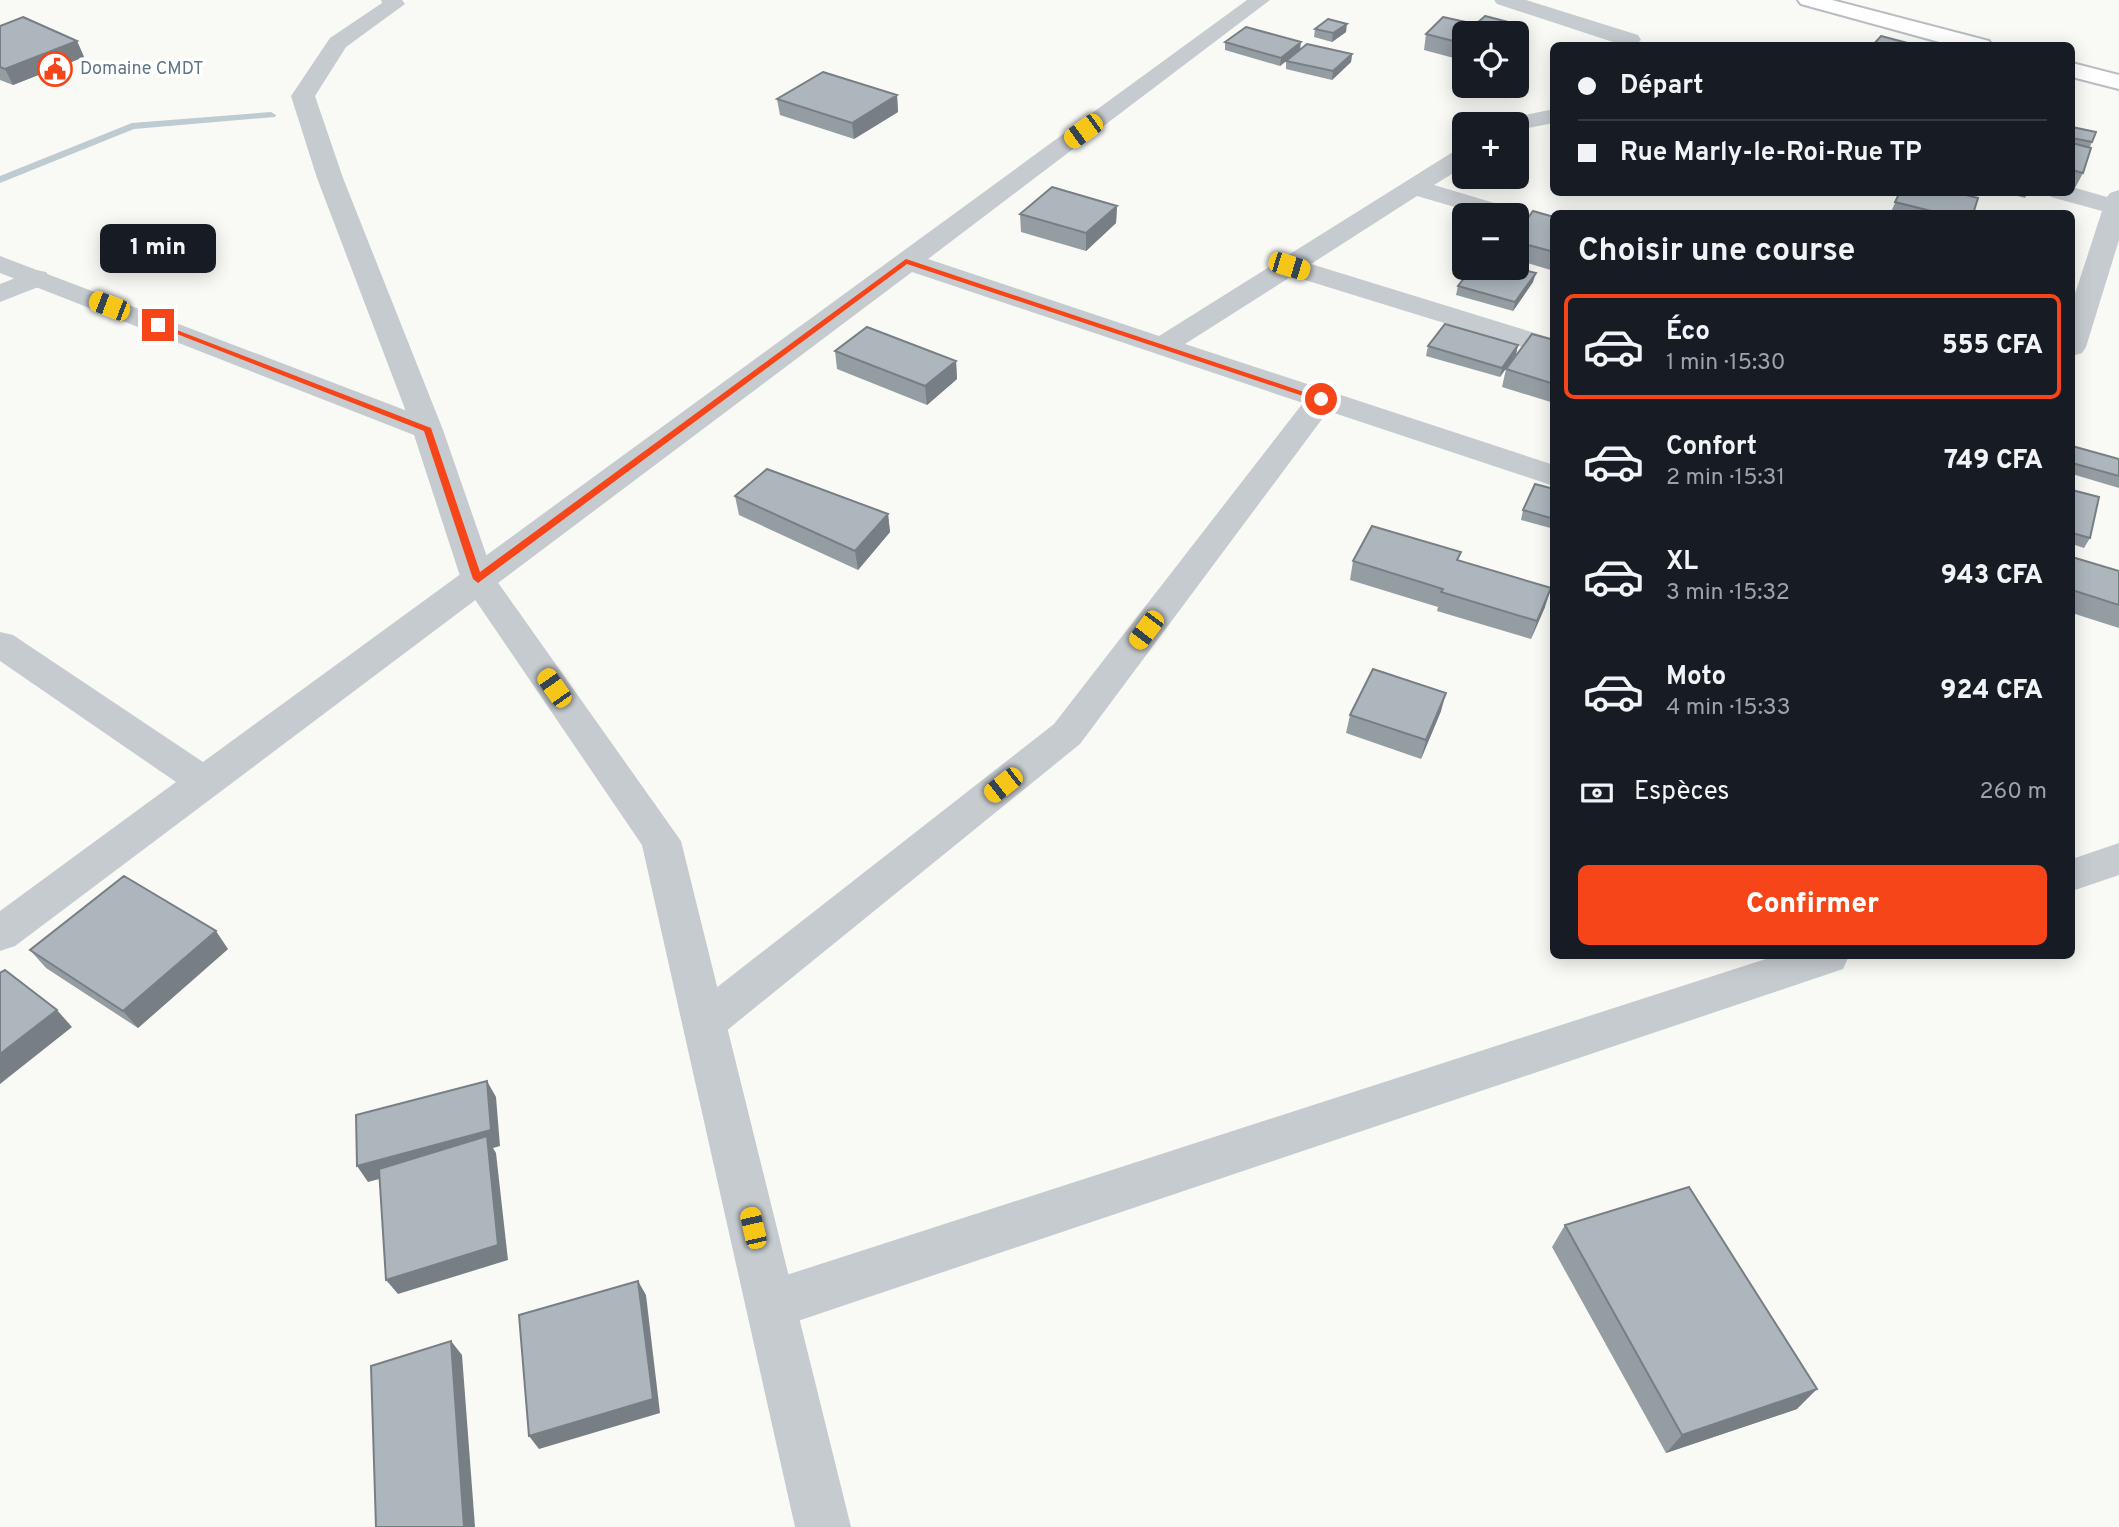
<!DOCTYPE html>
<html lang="fr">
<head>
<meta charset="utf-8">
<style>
  body { margin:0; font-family:Overpass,sans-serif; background:#242831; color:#f1f3f6; height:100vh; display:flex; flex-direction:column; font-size:26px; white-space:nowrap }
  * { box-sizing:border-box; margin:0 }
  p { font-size:23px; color:#9ea1a6 }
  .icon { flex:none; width:38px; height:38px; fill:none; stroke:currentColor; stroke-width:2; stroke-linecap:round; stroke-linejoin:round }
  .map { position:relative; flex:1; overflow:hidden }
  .side { position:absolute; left:1550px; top:210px; width:525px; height:749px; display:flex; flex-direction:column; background:#171b24; border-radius:10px; box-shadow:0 4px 18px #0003 }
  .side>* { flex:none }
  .guide { position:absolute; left:1550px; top:42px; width:525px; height:154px; border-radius:10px; box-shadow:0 4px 18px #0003; display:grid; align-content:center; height:154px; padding:0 28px; background:#171b24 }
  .fabs { position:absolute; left:1452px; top:21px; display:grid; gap:14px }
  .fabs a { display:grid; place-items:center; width:77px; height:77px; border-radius:10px; background:#171b24; box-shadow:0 4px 18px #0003; font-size:35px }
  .end { position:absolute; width:32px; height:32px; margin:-16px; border:9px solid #f64619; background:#fff; box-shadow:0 0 0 4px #fff }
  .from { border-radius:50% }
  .bubble { position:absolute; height:49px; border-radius:10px; background:#171b24; box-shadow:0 4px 18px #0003; font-size:23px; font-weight:800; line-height:49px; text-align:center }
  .car { position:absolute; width:21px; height:42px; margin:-21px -10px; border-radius:9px; box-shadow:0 0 5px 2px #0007; background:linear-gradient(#f5c518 24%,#345 0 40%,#f5c518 0 76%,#345 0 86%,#f5c518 0) }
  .guide b { display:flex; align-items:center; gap:24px; height:66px; font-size:26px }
  .guide b+b { border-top:2px solid #363941 }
  .guide i { width:18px; height:18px; background:#f1f3f6 }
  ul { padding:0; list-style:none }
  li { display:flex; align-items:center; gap:21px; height:105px; margin:0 14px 10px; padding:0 14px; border:4px solid transparent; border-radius:10px }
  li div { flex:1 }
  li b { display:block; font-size:26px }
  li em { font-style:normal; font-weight:800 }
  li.on { border-color:#f64619 }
  li>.icon { width:63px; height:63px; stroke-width:1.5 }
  h2 { padding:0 28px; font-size:32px; line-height:84px }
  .pay { display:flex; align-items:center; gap:18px; height:77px; padding:0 28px; font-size:26px }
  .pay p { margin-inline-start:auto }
  .button { display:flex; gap:14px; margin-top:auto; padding:14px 28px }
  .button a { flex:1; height:80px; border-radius:10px; background:#f64619; color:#fff; font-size:28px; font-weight:800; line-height:80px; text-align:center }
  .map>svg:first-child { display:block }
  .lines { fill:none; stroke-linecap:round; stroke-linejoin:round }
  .stream { fill:#becbd0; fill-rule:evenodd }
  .primary-casing { stroke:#b7bdc1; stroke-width:4 }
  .minor { fill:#c6cbcf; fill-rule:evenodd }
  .tertiary { fill:#c6cbcf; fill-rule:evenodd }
  .primary { fill:#fff; fill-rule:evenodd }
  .wall { fill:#949da2 }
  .shaded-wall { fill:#787f84 }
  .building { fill:#acb6bc; stroke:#787f84; stroke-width:2 }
  .route { fill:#f64619 }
  .labels { text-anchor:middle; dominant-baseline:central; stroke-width:7; stroke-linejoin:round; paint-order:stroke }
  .far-poi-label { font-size:18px; fill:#617684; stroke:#fff; text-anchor:start }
</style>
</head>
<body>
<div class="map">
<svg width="2119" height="1527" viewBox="0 0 2119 1527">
  <rect width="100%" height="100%" fill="#f9f9f6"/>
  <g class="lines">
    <path class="stream" d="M271 112 276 115 275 117 134 129 0 183V176L132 123Z"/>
    <g class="primary-casing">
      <path id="primary" d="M1798 0H1832L1989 41 1992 46H1954L1801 4Z
        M2072 63 2119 75V89L2072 77Z"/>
    </g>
    <path class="minor" d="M381 0H402L405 4 346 47 315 96 343 178 443 430 439 437 428 439 417 437 413 430 317 178 291 96 330 38 382 3Z
      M1247 0H1270L928 259 1159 336 1456 150 1465 148V166L1434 185 1518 210 1522 215 1518 220 1517 215H1482L1417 196 1311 264 1554 339V357L1292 276 1185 344 1554 465V486L1328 411 1080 744 720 1036 704 1042 688 1036 682 1023 688 1010 1054 724 1303 403 912 272 15 946 0 951V911L176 782 0 661V632L13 635 203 762Z
      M1494 0H1526L1638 35 1641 40 1634 46 1622 45 1497 4Z
      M1554 109V123L1517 130V124H1502L1506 119Z
      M2072 187 2107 197 2110 193 2119 190V240L2086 347 2082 353 2072 356V303L2102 211 2051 197 2048 192H2072Z
      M36 270 46 272 50 278 46 284 0 302V284Z
      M2119 843V875L2072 891V859Z
      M1775 956H1849L1843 969 771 1330 753 1323 746 1305 753 1287 771 1280Z"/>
    <path class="tertiary" d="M0 256 439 423 443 430 494 577 681 841 851 1527H795L642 845 461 579 414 435 0 273Z"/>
    <use href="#primary" class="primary"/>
  </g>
  <path class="wall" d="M1485 16 1516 24 1514 32 1513 33H1465V61L1424 50 1426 34 1443 17 1476 24Z
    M0 26 77 41 84 57 13 85 0 80Z
    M1315 29 1346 32 1332 42 1314 37Z
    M1225 42 1300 50 1280 66 1225 50Z
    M1352 54 1351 62 1332 80 1286 69V61Z
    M897 95 898 112 854 139 780 115 777 99Z
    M2072 127 2092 142 2090 147 2083 173 2074 190H2072Z
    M1900 192 1973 214H1890Z
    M2003 192H2028L2025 198Z
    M1117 206 1116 223 1086 251 1021 232 1020 214Z
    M1554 217V271L1517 260V233Z
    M1533 282 1513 311 1456 295 1458 286Z
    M1554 340V403L1502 387 1506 369Z
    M1518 345 1516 354 1500 377 1426 356 1428 346Z
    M835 351 956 361 957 379 927 405 837 369Z
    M2072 446 2119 459V488L2072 474Z
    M1554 489V529L1521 520 1523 510Z
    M2072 490 2090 538 2084 548 2072 544Z
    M735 496 888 514 890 532 858 570 739 515Z
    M2072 557 2119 571V628L2072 613Z
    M1353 561H1459L1545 607 1531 639 1437 611 1438 607 1350 580Z
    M1441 711 1421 759 1346 733 1350 715Z
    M228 949 138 1028 46 968 30 950Z
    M1565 1225 1797 1409 1666 1453 1552 1247Z"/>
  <path class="shaded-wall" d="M1347 24 1346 32 1332 42 1333 33Z
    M1516 24 1514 32 1513 33H1507L1508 31Z
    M77 41 84 57 13 85 5 69Z
    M1301 42 1300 50 1280 66 1281 58Z
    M1352 54 1351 62 1332 80 1333 71Z
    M897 95 898 112 854 139 852 123Z
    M1117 206 1116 223 1086 251V233Z
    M1536 273 1533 282 1513 311 1515 302Z
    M1518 345 1516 354 1500 377 1502 368Z
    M956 361 957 379 927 405 925 386Z
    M888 514 890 532 858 570 855 551Z
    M1551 588 1545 607 1531 639 1537 621Z
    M1446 693 1441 711 1421 759 1426 740Z
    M216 931 228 949 138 1028 123 1011Z
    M57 1010 72 1027 0 1084V1054Z
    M487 1081 496 1097 500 1146 493 1148 496 1153 508 1260 398 1294 386 1280 488 1150 368 1182 357 1166Z
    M638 1281 646 1295 660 1413 539 1449 529 1436Z
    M451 1341 462 1355 475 1527H464Z
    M1817 1389 1797 1409 1666 1453 1682 1435Z"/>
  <path class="building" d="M1485 16 1516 24 1508 31 1476 24Z
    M23 17 77 41 5 69 0 67V26Z
    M1443 17 1512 32 1510 33H1465V44L1426 34Z
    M1328 19 1347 24 1333 33 1315 29Z
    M1246 27 1301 42 1281 58 1225 42Z
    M1881 36 1919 46H1872Z
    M1307 44 1352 54 1333 71 1286 61Z
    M823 72 897 95 852 123 777 99Z
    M2072 127 2096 132 2092 142 2072 138Z
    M2072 143 2091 148 2083 173 2072 170Z
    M1052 187 1117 206 1086 233 1020 214Z
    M1900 192H1954L1978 198 1973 214H1943L1895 202Z
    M1533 211 1554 217V252L1517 242V233Z
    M1472 268H1516L1536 273 1515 302 1458 286Z
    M1445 324 1518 345 1502 368 1428 346Z
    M867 327 956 361 925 386 835 351Z
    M1532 334 1554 340V384L1506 369Z
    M2072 446 2119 459V476L2072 463Z
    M767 469 888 514 855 551 735 496Z
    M1535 484 1554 489V519L1523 510Z
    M2072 490 2099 497 2090 538 2072 533Z
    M1372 526 1461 552 1457 560 1551 588 1537 621 1441 592 1443 589 1353 561Z
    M2072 557 2119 571V605L2072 590Z
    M1373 669 1446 693 1426 740 1350 715Z
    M124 876 216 931 123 1011 30 950Z
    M5 970 57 1010 0 1054V973Z
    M487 1081 491 1130 357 1166 356 1115Z
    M487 1136 498 1245 386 1280 379 1169Z
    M1689 1187 1817 1389 1682 1435 1565 1225Z
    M638 1281 653 1399 529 1436 519 1315Z
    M451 1341 464 1527H376L371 1366Z"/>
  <path class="route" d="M906 259 1325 399 1318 401 907 264 478 583 473 579 424 431 154 325 161 324 431 428 480 572Z"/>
  <defs>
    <g id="civic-ring" transform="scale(1.75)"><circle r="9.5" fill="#fff" stroke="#f64619" stroke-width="1.5"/><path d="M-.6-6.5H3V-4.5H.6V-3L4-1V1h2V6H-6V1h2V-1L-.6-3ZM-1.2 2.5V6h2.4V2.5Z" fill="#f64619"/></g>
  </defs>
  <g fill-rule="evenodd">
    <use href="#civic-ring" x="55" y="69"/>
  </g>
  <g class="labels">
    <g class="far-poi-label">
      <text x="80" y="69">Domaine CMDT</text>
    </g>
  </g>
</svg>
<div class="fabs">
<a><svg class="icon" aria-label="locate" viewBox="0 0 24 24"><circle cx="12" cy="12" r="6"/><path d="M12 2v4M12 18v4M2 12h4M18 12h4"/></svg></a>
<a>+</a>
<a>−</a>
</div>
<i class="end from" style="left:1321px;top:399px"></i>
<i class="end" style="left:158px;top:325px"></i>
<div class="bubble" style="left:100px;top:224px;width:116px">1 min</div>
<i class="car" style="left:1083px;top:131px;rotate:234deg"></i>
<i class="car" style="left:1289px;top:266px;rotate:107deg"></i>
<i class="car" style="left:109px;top:306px;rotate:291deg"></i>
<i class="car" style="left:1146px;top:630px;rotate:217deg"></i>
<i class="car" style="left:554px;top:688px;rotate:325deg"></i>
<i class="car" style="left:1003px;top:785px;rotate:232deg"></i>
<i class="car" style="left:753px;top:1228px;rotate:347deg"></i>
<div class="guide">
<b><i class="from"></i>Départ</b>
<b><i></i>Rue Marly-le-Roi-Rue TP</b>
</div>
<section class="side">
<h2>Choisir une course</h2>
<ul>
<li class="on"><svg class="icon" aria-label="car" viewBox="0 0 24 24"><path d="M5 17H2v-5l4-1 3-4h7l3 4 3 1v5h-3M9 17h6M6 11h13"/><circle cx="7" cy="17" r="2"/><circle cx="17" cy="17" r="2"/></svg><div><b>Éco</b><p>1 min · 15:30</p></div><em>555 CFA</em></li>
<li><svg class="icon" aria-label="car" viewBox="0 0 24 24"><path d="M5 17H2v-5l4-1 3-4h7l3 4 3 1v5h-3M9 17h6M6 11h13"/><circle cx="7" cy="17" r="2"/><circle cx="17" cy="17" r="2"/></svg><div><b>Confort</b><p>2 min · 15:31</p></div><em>749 CFA</em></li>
<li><svg class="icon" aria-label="car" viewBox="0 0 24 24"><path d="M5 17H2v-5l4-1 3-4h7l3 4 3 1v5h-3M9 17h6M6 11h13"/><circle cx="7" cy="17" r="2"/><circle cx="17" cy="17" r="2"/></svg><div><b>XL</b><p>3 min · 15:32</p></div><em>943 CFA</em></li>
<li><svg class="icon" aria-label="car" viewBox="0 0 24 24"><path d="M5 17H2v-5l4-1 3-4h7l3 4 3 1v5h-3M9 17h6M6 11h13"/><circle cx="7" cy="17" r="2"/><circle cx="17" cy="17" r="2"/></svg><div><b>Moto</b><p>4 min · 15:33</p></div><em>924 CFA</em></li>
</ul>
<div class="pay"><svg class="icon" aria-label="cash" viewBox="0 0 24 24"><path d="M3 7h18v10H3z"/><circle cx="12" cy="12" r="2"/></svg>Espèces<p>260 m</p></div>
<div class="button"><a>Confirmer</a></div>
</section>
</div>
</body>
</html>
